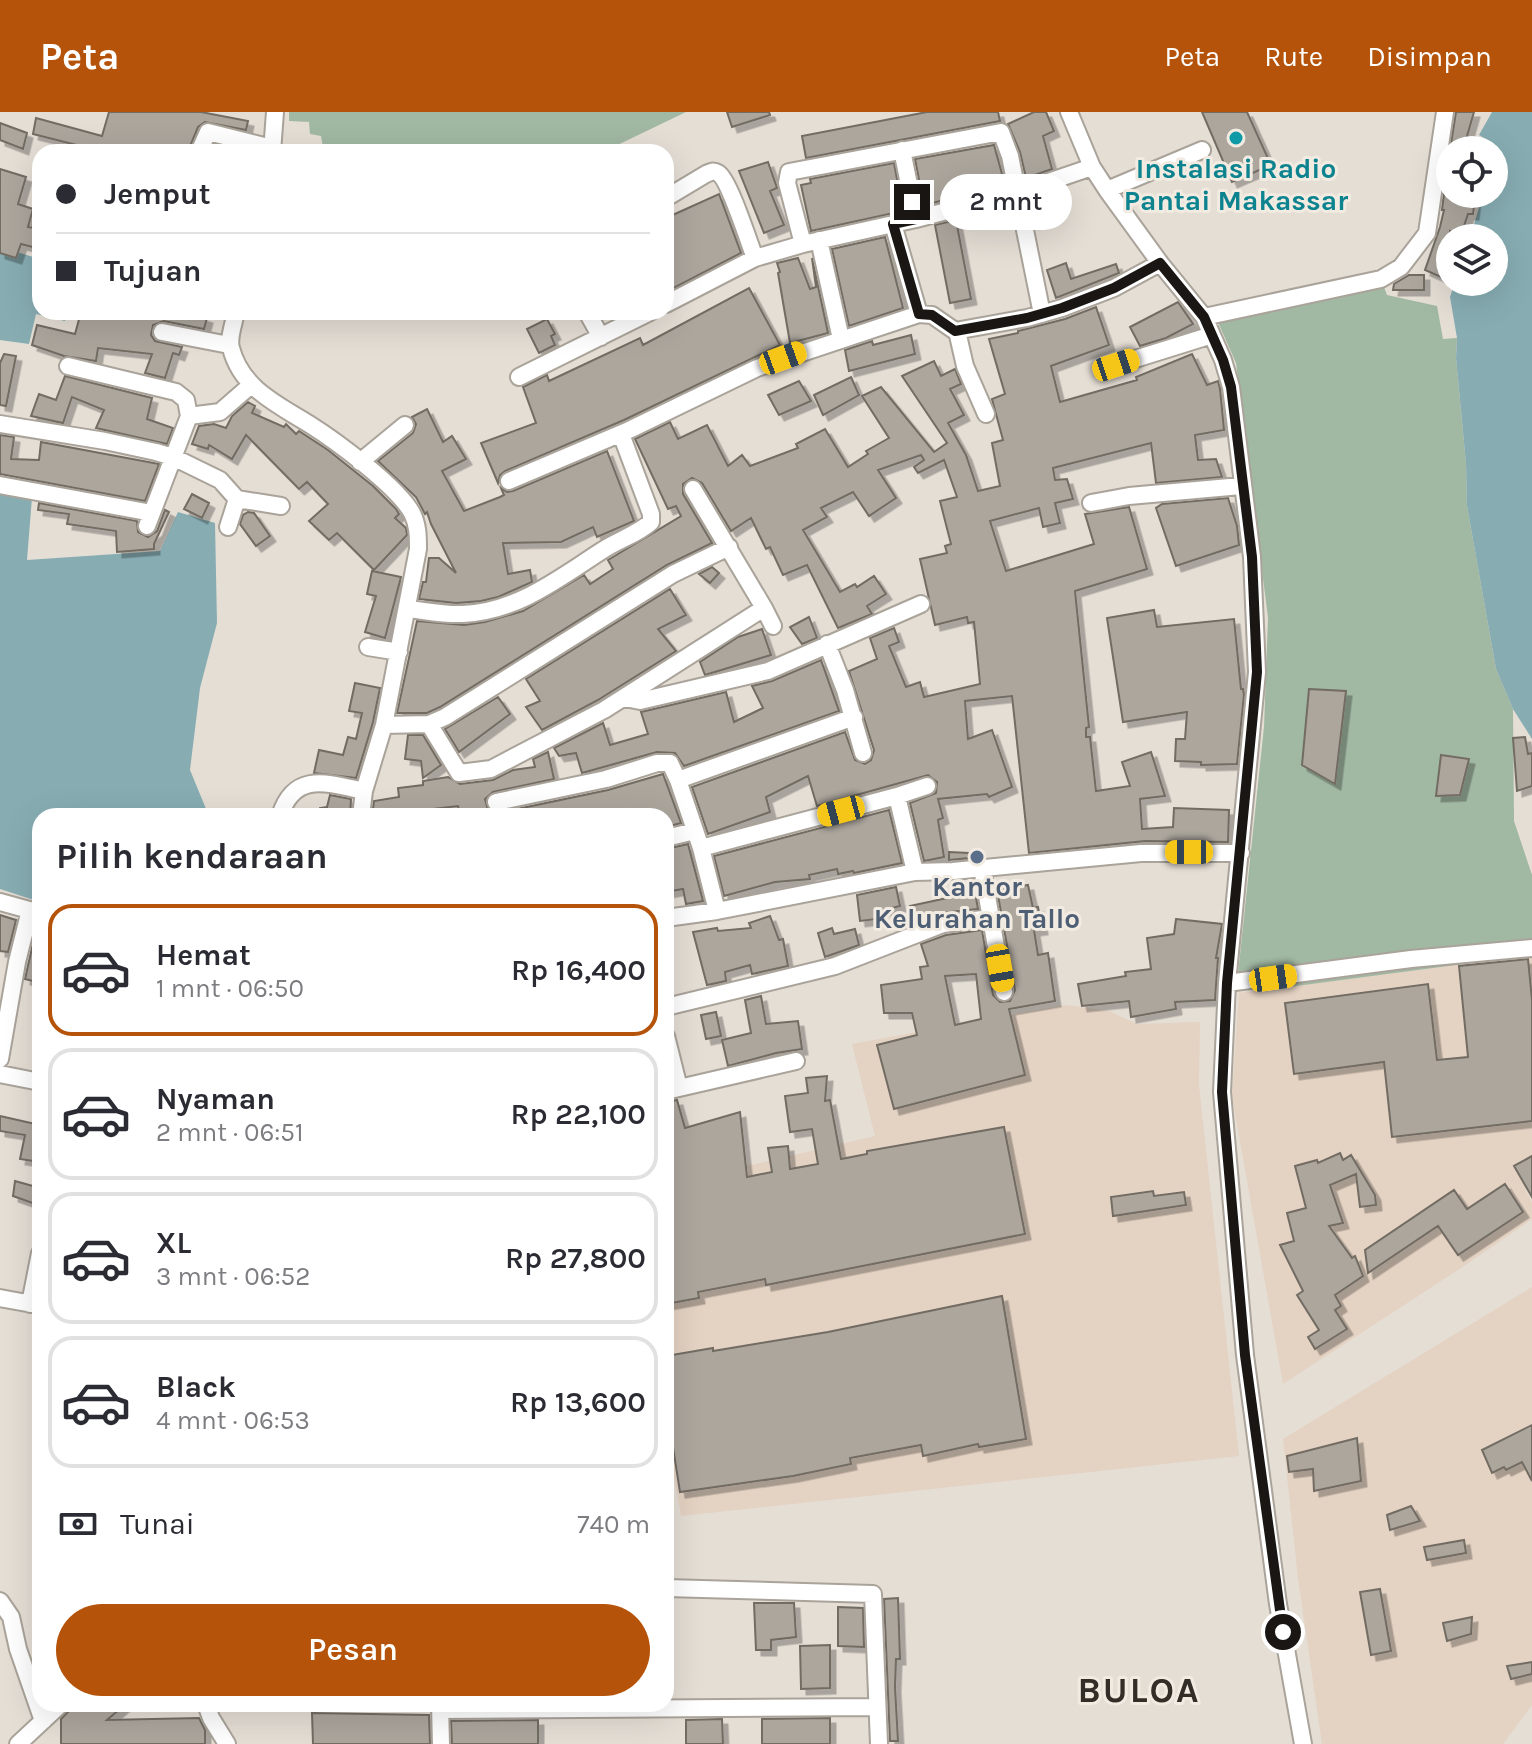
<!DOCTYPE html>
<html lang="id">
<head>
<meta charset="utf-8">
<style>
  body { margin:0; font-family:Karla,sans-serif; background:#f2f2f3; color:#2b2b33; height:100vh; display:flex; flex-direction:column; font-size:30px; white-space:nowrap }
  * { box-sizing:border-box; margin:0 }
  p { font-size:26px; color:#7c7c81 }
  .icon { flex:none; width:44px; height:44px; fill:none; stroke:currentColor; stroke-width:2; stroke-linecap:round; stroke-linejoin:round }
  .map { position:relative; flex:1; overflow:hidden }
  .drawer { position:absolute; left:32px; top:696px; width:642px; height:904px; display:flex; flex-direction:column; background:#fff; border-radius:24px; box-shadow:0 8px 32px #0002 }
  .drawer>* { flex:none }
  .guide { position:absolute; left:32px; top:32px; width:642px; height:176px; border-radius:24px; box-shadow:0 8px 32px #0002; display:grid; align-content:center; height:176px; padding:0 24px; background:#fff }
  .tools { position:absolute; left:1436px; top:24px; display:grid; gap:16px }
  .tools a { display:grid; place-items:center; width:72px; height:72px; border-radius:50%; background:#fff; box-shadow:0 8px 32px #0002; font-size:40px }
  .end { position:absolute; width:36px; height:36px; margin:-18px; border:10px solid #191613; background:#fff; box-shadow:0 0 0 4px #fff }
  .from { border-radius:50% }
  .bubble { position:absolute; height:56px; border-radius:28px; background:#fff; box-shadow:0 8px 32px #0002; font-size:26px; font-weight:600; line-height:56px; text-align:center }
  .car { position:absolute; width:24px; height:48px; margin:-24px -12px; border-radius:10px; box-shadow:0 0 6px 2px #0007; background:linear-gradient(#f5c518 24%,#345 0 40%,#f5c518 0 76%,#345 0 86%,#f5c518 0) }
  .guide b { display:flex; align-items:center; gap:28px; height:76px; font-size:30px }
  .guide b+b { border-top:2px solid #e1e1e2 }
  .guide i { width:20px; height:20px; background:#2b2b33 }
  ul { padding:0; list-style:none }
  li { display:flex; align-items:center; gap:24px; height:132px; margin:0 16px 12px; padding:0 8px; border:4px solid #e1e1e2; border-radius:24px }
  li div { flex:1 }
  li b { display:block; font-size:30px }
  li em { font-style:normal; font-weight:600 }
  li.selected { border-color:#b45309 }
  li>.icon { width:72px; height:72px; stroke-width:1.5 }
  h2 { padding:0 24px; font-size:36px; line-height:96px }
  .pay { display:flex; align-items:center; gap:20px; height:88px; padding:0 24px; font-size:30px }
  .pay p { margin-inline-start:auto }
  .cta { display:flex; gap:16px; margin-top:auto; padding:16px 24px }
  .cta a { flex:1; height:92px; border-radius:48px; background:#b45309; color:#fff; font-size:32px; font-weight:600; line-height:92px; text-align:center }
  header { display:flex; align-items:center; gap:48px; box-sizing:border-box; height:112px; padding:0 40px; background:#b45309; color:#fff }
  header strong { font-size:38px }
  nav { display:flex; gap:44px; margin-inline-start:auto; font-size:28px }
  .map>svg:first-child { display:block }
  .industrial { fill:#e4d2c2 }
  .green { fill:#a1b8a3 }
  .water { fill:#87adb3 }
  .building { fill:#aca69d; stroke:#726c64; stroke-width:2; fill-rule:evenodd; filter:url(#shadow) }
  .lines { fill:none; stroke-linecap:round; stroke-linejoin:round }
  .minor-casing { stroke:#a9a39a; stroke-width:20 }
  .minor { stroke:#fff; stroke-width:16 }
  .route { stroke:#191613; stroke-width:10 }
  .culture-dot { fill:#0f9aa8; stroke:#f2ebe2; stroke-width:3 }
  .service-dot { fill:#5c6f8a; stroke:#f2ebe2; stroke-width:3 }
  .labels { text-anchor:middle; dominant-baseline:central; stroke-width:6; stroke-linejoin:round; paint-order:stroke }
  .culture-label { font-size:28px; font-weight:bold; fill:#0d838f; stroke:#f2ebe2 }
  .service-label { font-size:28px; font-weight:bold; fill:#4e5e75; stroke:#f2ebe2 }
  .district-label { font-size:36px; font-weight:bold; letter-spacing:2px; fill:#322d26; stroke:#f2ebe2 }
</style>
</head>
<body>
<header>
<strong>Peta</strong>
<nav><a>Peta</a><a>Rute</a><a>Disimpan</a></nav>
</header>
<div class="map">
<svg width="1532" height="1632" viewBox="0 0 1532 1632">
  <defs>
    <filter id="shadow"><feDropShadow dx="5.5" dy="5.5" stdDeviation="0" flood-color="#0004"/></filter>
  </defs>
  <rect width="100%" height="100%" fill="#e5ded5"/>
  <path class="industrial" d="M1532 843V1069L1524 1074 1532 1091V1107L1464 1154 1283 1272 1232 984 1239 881Z
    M1066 893 1109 899 1137 912 1200 910 1199 973 1239 1344 681 1404 666 1321V1073L875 1024 852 932Z
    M1532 1175V1593L1503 1632H1322L1298 1466 1283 1327Z"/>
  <path class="green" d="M289 0H686L603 40H319L323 35 321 24 310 22 309 10 289 9Z
    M1384 175 1387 183 1437 194 1443 227 1457 226 1456 246 1466 352 1467 394 1496 557 1513 597 1514 709 1532 763V843L1281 876 1243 875 1238 862 1264 615 1268 506 1236 251 1217 208Z"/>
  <path class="water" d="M1492 0H1532V627L1513 597 1496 557 1467 394 1466 352 1456 246 1457 226 1450 185 1455 170H1494V126H1470L1483 82H1494V32L1479 23Z
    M0 135 40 147V200H67L65 209 36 202 29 232 0 228Z
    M0 366 33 373 27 448 160 439 178 400 215 411 217 511 200 576 190 658 209 704H40V790L0 777Z"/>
  <path class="building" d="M109 0H201L248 9 246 18 205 10 198 15 189 37 153 35 152 40H104L33 22 36 6 102 24Z
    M727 0H769L770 3 732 15Z
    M927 0H998L1000 9 806 46 802 24Z
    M1034 0H1046L1054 19 1043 24 1052 57 1026 66 1020 40 1008 12Z
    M1202 0H1247L1271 53 1232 70Z
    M1456 0H1474L1463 38H1450Z
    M0 11 27 21 23 37 0 28Z
    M994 33 1005 73 924 93 915 47Z
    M768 50 777 76 770 79 784 113 764 121 739 59Z
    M894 51 903 99 811 119 801 73 811 71 810 67Z
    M0 57 26 65 18 92 33 97 28 115 40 117V137L21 132 16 146 0 141Z
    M719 82 741 141 666 180V106Z
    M1444 82 1475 87 1473 102H1468L1461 123 1450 119V169L1425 158 1440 115 1444 98H1442Z
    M956 108 971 187 950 191 935 113Z
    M885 125 903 196 849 214 832 137Z
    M798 146 810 177 816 175 812 146 828 221 790 231 778 161 780 160 777 151Z
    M1066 151 1071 167 1116 152 1119 161 1056 186 1047 158Z
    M1409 163H1424V178H1393L1394 172Z
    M749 176 780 233 624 308 505 359 500 363 498 371 481 331 536 311 523 275 547 263 549 269 640 226 643 233Z
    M1178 190 1193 212 1166 226 1140 234 1130 215Z
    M1096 195 1109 233 1051 254 1060 290 1137 268 1136 265 1192 242 1207 273 1218 269 1220 277 1224 318 1195 323 1198 348 1216 347 1222 365 1156 371 1151 331 1053 356 1055 368 1067 367 1073 387 1055 391 1060 411 1043 415 1039 396 990 409 1006 459 1094 432 1085 402 1129 395 1147 457 1075 479 1089 615 1086 616V625H1090L1096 679 1130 674 1122 650 1151 640 1165 684 1140 687 1142 717 1173 715 1174 696 1229 698 1228 730 1145 729 1029 741 1012 584 965 589 968 627 992 618 1012 675 989 685 987 682 938 687 943 706 938 708 944 745 924 749 910 691 936 681 937 670 928 663 817 694 808 664 766 685 770 700 708 722 692 675 845 620 855 648 865 652 871 648 874 638 849 559 877 547 870 526 894 516 899 530 889 534 906 575 920 570 924 585 980 572 974 510 968 511 967 505 935 513 920 447 947 441 945 434 951 432 940 389 957 385 944 348 918 361 914 355 924 348 921 343 878 358 896 386 869 404 853 380 821 396 827 405 803 418 840 480 855 472 857 475 874 464 886 482 867 494 872 502 838 516 807 453 783 463 770 435 766 437 751 406 731 419 702 371 692 366 683 372V382L712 431 667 453 440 595 427 601H397L417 509 464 513 485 510 523 499 584 463 590 472 613 457 608 448 681 404 676 394 668 397 635 327 670 310 678 327 707 313 728 354 742 343 750 354 798 336 796 332 825 317 848 355 868 342 866 339 889 326 862 284 881 275 934 340 947 331 902 264 934 249 941 264 955 257 961 272 950 277 964 303 948 311 966 343 978 379 1000 374 992 331 1003 328 992 287 1005 282 989 227 1018 221V219L1065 207Z
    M81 200H108L140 205 141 200H198L197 203 207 206 204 217 164 209 153 213 151 223 155 229 182 235 179 243 173 241 165 266 145 261 152 242 98 236 96 249 64 244 32 233 37 213 75 222Z
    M547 207 555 222 551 224 555 233 539 241 527 217Z
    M911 223 915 242 849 259 845 238 872 229 873 233Z
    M4 242 16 244 6 294 0 293V251Z
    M65 264 152 286 147 307 173 316 167 332 96 316 104 298 72 285 63 311 31 304 39 282 56 288Z
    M851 265 859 283 823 303 814 283Z
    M799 269 811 289 779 303 768 283Z
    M248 290 255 294 252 301 284 315 286 312 296 322 299 319 328 338 373 374 396 397 399 402 395 406 406 416 407 423 374 458 337 421 329 428 309 409 328 392 307 370 299 377 246 323 232 347 209 333 208 337 192 332 199 314 214 312 226 316 232 304Z
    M427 297 443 330 452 324 466 347 442 359 464 399 500 385 504 383 501 376 507 380 513 379 607 339 634 409 597 425 593 415 561 430 503 431 508 462 530 458 532 470 498 485 481 489 456 491 419 487 423 470H426L429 446H439L456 461 431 412 427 400 425 402 416 385 378 349 413 321 416 312 412 305Z
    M0 323 14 325 11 347 39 348 41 330 159 352 145 389 0 362Z
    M192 382 209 391 202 406 184 397Z
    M1228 386 1237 414 1239 433 1176 454 1156 396 1162 392Z
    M39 391 137 409 138 420 148 425 157 419 165 398 169 400 154 432V437L117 440 116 419 67 412 69 402 38 398Z
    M248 400 254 401 270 424 256 434 240 412 243 403Z
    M712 455 719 461 710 471 699 462Z
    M372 459 401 465 385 526 365 520 376 484 367 482Z
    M670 477 686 503 658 517 676 539 598 588 542 618 526 595 540 589 526 567Z
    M1154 498 1157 515 1234 507 1241 577H1243L1244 583 1237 652 1201 653V650L1175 649 1176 627H1185L1187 600 1123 610 1107 506Z
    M809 505 817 526 802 532 790 515Z
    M762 517 771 543 705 563 700 550 738 525Z
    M821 548 839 599 684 654 675 641 657 640 582 661 576 641 559 644 554 636 603 611 610 633 648 622 641 600 726 580 734 610 763 596 752 574 772 569Z
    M355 571 380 576 373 610 356 666 314 661 319 638 343 643 348 625 356 627 362 601 349 599Z
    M1309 577 1346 579 1335 672 1302 653Z
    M498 585 510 602 459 640 445 617Z
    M408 623H423L441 653 423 666 421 649 405 647Z
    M1525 625 1528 642 1532 641V674L1517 679 1513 626Z
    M548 640 554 667 493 680 485 687 488 698 498 701 608 678 663 662 681 711 666 715V704H585L584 701 563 704H460L458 694 372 704 374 689 399 685 398 676 423 673V669L448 665 460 672 493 668 513 658 535 655 533 647Z
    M1441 643 1469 647 1460 683 1436 684Z
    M330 683 351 687 350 704H320V696L327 695Z
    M889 698 902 751 854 761 853 759 838 762 837 757 809 763 810 767 775 770 724 784 714 744Z
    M688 732 703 789 686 792 683 777 666 780V737Z
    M949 740 969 741V746L949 748Z
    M1028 773 1033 796 1038 795 1042 817 1034 818 1038 843 1048 841 1055 889 1009 897 1025 963 894 997 877 933 917 923 912 901H884L881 873 922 867 920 855 928 854 921 832 946 823 982 818 993 883 1000 890 1010 889 1015 878 997 778ZM976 862 981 907 955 913 945 864Z
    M896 775 900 794 876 800 877 807 860 809 857 783Z
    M975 780 978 797 941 801 915 811 910 794Z
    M0 803 16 808 8 840 0 839Z
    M770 804 779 828 783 827 788 854 752 862 750 853 725 860 726 869 707 873 693 820 717 816 718 819 751 816 749 811Z
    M1176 807 1222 812 1216 846H1218L1215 888 1175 890 1176 897 1131 905 1129 889 1082 894 1078 872 1126 864 1125 860 1151 857 1147 826 1174 822Z
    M37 814 40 815V871L25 867Z
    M832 816 834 822 855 817 859 833 825 845 818 821Z
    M1528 847 1532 888V1009L1392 1025 1384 950 1294 962 1285 891 1428 872 1437 948 1468 945 1459 854Z
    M761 884 766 912 798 909 802 937 776 941 728 954 722 928 751 921 745 888Z
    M716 900 721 924 706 927 701 903Z
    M827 964 825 989 830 988 841 1047 867 1042V1039L1004 1015 1025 1122 766 1173 765 1167 698 1180 699 1186 666 1192V990L677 988 685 1016 740 1000 747 1065 772 1060 768 1036 788 1034 790 1057 818 1052 812 1017 790 1020 785 984 808 981 806 966Z
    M0 1004 40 1013V1050L20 1047 25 1023 0 1019Z
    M1340 1041 1343 1048 1351 1043 1375 1083 1376 1093 1360 1095 1356 1062 1330 1073 1343 1111 1329 1114 1352 1146 1355 1144 1363 1164 1335 1183 1341 1194 1335 1198 1347 1217 1315 1237 1308 1225 1319 1218 1297 1183 1303 1179 1280 1133 1294 1129 1287 1101 1306 1096 1295 1054 1317 1048 1318 1051Z
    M1532 1044V1085L1514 1054Z
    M15 1069 40 1076 38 1093 13 1084Z
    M1505 1072 1523 1100 1458 1143 1438 1114 1368 1161 1365 1138 1454 1078 1467 1097Z
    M1153 1079 1154 1084 1184 1080 1186 1093 1113 1104 1111 1085Z
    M1002 1184 1026 1327 979 1335 978 1332 923 1344 921 1333 850 1346 851 1352 793 1364 680 1380 666 1291V1244L713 1236V1239L828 1220Z
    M1532 1313V1369L1522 1350 1506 1358 1504 1355 1492 1361 1482 1338Z
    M1357 1326 1361 1369 1314 1379 1313 1357 1289 1360 1287 1344Z
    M1411 1394 1420 1409 1390 1418 1387 1403Z
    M1464 1428 1466 1441 1427 1448 1424 1435Z
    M1380 1477 1391 1539 1371 1543 1360 1480Z
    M898 1486 900 1547H896L895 1575 898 1629H890L884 1487Z
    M754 1491H794L796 1525 771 1528V1538H756Z
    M838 1495 863 1496 864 1535 838 1534Z
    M1472 1505 1471 1522 1447 1529 1443 1511Z
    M830 1533V1576L801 1577 800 1534Z
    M1532 1550V1562L1511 1567 1507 1554Z
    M72 1592H126L107 1608 199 1606 205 1618V1632H61V1607L69 1599Z
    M312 1601 429 1603 430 1632H313Z
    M830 1606V1632H762V1607Z
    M722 1607 723 1632H686V1608Z
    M538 1608V1632H452L451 1609Z"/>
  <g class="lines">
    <g class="minor-casing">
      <path id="minor" d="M1069 0 1092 55 1107 78 1160 151 1204 205 1223 248 1231 275 1252 445 1257 560 1227 871 1222 980 1245 1243 1278 1492 1303 1632
        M902 38 916 107
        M199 40 208 20 272 36
        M272 40 275 0
        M1107 78 1202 38
        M666 86 706 62C711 60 713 58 718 61 729 67 749 131 755 146
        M893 112 919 202
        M819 128 841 227
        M803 132 787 71 789 60 1001 20 1010 44 1042 202
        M666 192 755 146 803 132 916 107 1016 81 1092 55
        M236 200C234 211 228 226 231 236 241 276 277 292 309 312 336 329 397 374 412 401 418 413 418 424 418 437L384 613 364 679 361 704
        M587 200 601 225
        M1204 205 1381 167 1401 155 1427 121 1445 0
        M957 219 965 254 986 302
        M162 220 229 233
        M1116 253 1212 223
        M68 254 176 280 186 288 189 304
        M519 265 650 200
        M0 312 105 329 156 340 173 345 220 368 237 387 281 394
        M360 350 405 313
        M509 369 629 318 757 256 919 202 932 203 955 219 1027 206 1062 196 1114 176 1160 151
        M0 373 152 401
        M693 377 764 496 773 514
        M1091 391 1129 384 1241 374
        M147 414 189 304 220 300 251 273
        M228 415 237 387
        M408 497C426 499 445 503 463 502 517 500 559 466 603 438 618 428 638 422 651 410V402L621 322
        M827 532 845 578 863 641
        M368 535 399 540
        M625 586 640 589 768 559 921 492
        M429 612 459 661 491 657 604 598 764 496
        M384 613 429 612 445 605 673 462 729 435
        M678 668 854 605
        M897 684 915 760
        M496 690 606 667 657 651H670L678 668 701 736 717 799
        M280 704C294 659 327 671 364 679
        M666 726 695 719
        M701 736 897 684 927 674
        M982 756 1004 880
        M0 790 40 801
        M666 806 717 799 915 760 953 759 1141 741H1241
        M1227 871 1411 847 1532 836
        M666 895 835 854 943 812 991 806
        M666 924 679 976 666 979
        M0 947 17 850 30 798
        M0 962 40 970
        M679 976 796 949
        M0 1186 38 1193
        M30 1192 40 1141
        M666 1476 873 1482 879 1632
        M0 1489 11 1505 18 1537 43 1609
        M206 1592 211 1606 227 1632
        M440 1592 441 1632
        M440 1598 877 1595
        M18 1632 61 1592"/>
    </g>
    <use href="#minor" class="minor"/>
  </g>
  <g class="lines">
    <path class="route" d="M912 90 916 107 893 112 919 202 932 203 955 219 1027 206 1062 196 1114 176 1160 151 1204 205 1223 248 1231 275 1252 445 1257 560 1227 871 1222 980 1245 1243 1283 1520"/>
  </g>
  <circle class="culture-dot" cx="1236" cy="26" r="8"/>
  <circle class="service-dot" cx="977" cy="745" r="8"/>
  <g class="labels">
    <g class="culture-label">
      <text x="1236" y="56">Instalasi Radio<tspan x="1236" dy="32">Pantai Makassar</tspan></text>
    </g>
    <g class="service-label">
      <text x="977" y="774">Kantor<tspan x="977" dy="32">Kelurahan Tallo</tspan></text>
    </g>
    <g class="district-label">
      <text x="1139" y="1578">BULOA</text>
    </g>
  </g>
</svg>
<div class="tools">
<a><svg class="icon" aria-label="locate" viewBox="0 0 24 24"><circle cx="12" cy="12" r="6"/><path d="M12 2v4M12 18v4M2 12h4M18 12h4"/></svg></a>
<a><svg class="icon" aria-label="layers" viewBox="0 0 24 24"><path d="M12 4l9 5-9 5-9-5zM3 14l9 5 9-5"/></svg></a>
</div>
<i class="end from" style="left:1283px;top:1520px"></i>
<i class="end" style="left:912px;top:90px"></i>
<div class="bubble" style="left:940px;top:62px;width:132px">2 mnt</div>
<i class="car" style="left:783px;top:246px;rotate:70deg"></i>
<i class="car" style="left:1116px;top:253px;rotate:72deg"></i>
<i class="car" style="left:841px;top:699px;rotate:255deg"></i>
<i class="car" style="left:1189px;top:740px;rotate:270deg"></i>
<i class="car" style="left:1000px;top:856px;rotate:170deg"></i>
<i class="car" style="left:1273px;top:866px;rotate:82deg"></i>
<div class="guide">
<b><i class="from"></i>Jemput</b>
<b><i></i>Tujuan</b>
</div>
<section class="drawer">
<h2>Pilih kendaraan</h2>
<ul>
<li class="selected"><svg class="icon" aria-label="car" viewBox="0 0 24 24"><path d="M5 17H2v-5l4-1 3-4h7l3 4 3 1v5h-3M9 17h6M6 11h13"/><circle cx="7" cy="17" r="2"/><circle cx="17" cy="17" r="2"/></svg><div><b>Hemat</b><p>1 mnt · 06:50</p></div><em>Rp 16,400</em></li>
<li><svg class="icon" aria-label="car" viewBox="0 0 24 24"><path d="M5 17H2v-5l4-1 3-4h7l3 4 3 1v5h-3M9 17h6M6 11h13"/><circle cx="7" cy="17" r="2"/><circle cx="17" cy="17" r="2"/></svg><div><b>Nyaman</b><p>2 mnt · 06:51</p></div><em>Rp 22,100</em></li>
<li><svg class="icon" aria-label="car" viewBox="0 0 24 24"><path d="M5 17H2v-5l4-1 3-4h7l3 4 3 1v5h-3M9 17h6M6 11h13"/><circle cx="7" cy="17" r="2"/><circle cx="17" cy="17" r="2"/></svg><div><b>XL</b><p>3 mnt · 06:52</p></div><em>Rp 27,800</em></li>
<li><svg class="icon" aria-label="car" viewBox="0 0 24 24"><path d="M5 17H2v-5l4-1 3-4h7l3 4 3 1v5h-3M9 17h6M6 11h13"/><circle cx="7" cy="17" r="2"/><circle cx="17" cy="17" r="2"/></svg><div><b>Black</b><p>4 mnt · 06:53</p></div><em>Rp 13,600</em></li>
</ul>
<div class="pay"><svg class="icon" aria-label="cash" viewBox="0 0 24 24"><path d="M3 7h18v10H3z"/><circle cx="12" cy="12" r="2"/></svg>Tunai<p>740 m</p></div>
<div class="cta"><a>Pesan</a></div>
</section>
</div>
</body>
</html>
